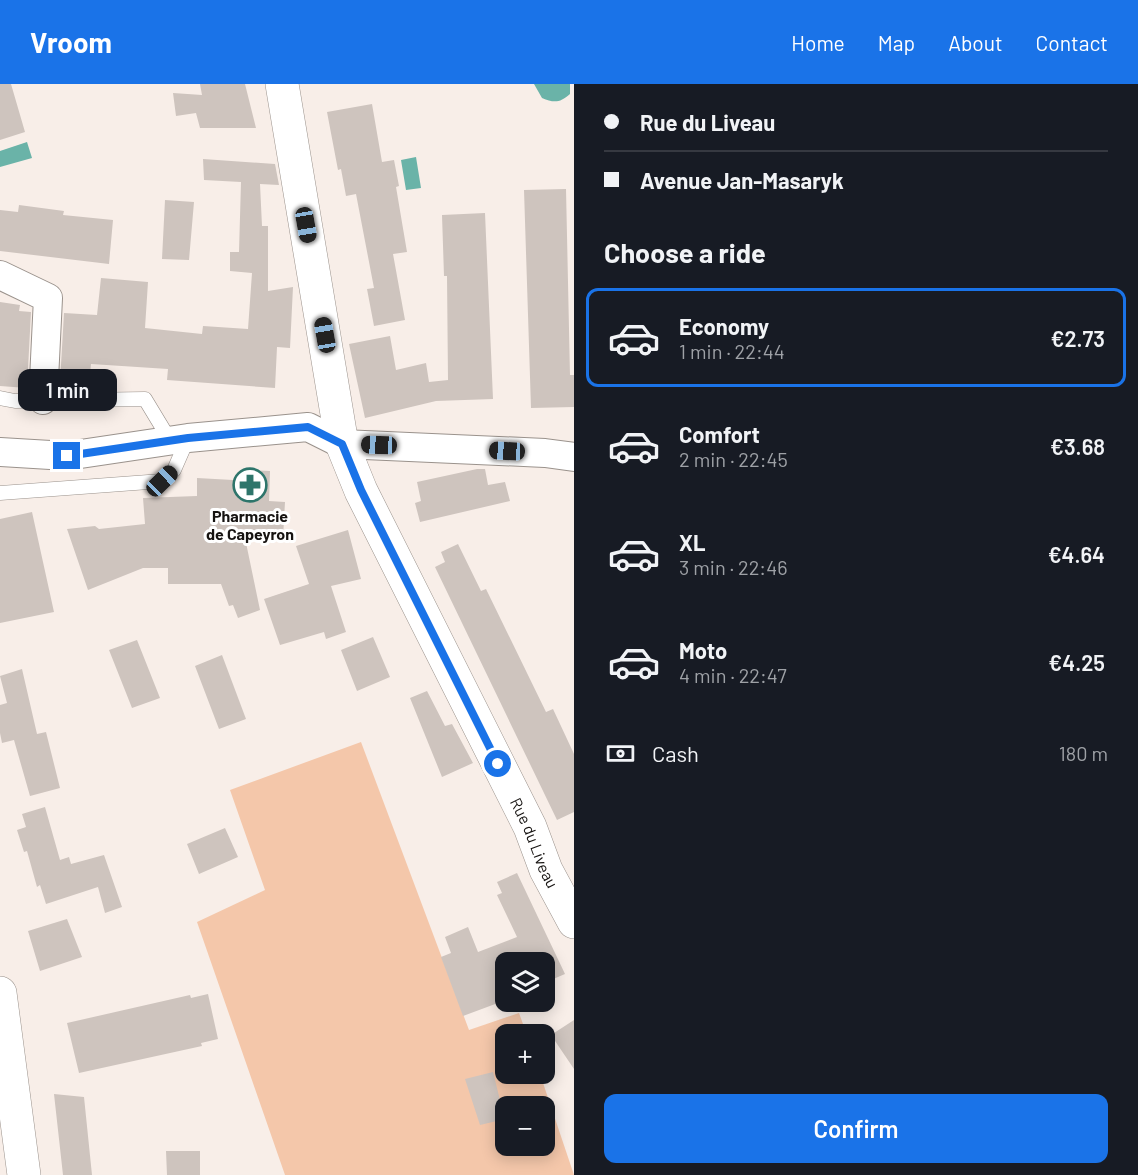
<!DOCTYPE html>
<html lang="en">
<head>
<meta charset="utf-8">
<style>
  body { margin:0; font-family:Barlow,sans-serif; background:#242831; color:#f1f3f6; height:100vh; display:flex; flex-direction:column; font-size:22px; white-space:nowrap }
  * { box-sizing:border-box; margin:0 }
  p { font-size:20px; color:#9ea1a6 }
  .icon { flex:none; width:33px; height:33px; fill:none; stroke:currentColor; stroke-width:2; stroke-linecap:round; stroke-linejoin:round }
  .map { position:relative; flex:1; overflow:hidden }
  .panel { display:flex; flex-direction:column; background:#171b24; width:564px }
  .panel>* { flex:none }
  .hud { display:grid; align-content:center; height:132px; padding:0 30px; background:#171b24 }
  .buttons { position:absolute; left:495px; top:868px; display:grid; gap:12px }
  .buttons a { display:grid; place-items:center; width:60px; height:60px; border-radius:12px; background:#171b24; box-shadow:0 3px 15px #0003; font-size:30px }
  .end { position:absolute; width:27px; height:27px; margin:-14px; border:8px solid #1a73e8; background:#fff; box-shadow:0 0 0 3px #fff }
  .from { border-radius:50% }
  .bubble { position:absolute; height:42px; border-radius:12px; background:#171b24; box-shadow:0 3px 15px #0003; font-size:20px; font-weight:600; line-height:42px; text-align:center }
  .car { position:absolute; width:18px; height:36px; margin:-18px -9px; border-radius:8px; box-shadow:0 0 4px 2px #0007; background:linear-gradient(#222 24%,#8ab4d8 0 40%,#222 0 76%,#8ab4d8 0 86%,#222 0) }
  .hud b { display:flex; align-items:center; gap:21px; height:57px; font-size:22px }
  .hud b+b { border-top:2px solid #363941 }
  .hud i { width:15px; height:15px; background:#f1f3f6 }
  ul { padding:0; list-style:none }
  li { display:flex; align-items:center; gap:18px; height:99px; margin:0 12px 9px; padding:0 18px; border:3px solid transparent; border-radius:12px }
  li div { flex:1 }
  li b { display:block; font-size:22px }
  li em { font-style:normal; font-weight:600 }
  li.active { border-color:#1a73e8 }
  li>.icon { width:54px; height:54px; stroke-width:1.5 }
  h2 { padding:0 30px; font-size:27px; line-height:72px }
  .pay { display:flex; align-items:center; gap:15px; height:66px; padding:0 30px; font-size:22px }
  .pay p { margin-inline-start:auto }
  .cta { display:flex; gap:12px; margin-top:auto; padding:12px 30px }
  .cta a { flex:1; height:69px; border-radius:12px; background:#1a73e8; color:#fff; font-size:24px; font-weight:600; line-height:69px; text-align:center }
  header { display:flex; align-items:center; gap:36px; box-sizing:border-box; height:84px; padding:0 30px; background:#1a73e8; color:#fff }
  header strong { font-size:28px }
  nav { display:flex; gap:33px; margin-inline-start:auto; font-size:21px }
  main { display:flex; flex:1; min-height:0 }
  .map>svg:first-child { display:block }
  .green { fill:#f4c7aa; fill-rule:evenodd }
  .water { fill:#6ab3a8 }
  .building { fill:#cec4be }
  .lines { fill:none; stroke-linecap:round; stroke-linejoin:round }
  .service-casing { stroke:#9a928c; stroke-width:15 }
  .minor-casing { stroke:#9a928c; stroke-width:30 }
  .tertiary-casing { stroke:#9a928c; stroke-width:34 }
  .secondary-casing { stroke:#9a928c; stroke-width:34 }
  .service { stroke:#fff; stroke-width:14 }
  .minor { stroke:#fff; stroke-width:28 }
  .tertiary { stroke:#fff; stroke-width:33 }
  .secondary { stroke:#fff; stroke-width:33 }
  .route { stroke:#1a73e8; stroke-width:8 }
  .labels { text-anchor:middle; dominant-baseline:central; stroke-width:6; stroke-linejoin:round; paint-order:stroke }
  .poi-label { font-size:16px; font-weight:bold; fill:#161311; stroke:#fff }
  .street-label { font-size:16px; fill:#161311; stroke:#fff }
</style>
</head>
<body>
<header>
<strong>Vroom</strong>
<nav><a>Home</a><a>Map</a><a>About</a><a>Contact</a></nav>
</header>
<main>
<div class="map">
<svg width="574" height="1091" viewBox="0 0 574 1091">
  <rect width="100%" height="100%" fill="#f8eee8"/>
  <path class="green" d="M361 658 469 946 519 929 527 951H506V990H540L574 1091H285L197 838 265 806 230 706ZM506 1023H544V1062H506Z"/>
  <path class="water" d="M534 0H570V10C560 19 554 19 542 14Z
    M27 58 32 74 0 83V67Z
    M416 73 421 104 406 106 401 76Z"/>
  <path class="building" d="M0 0H11L25 48 0 56Z
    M200 0H245L256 44H200L196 29 176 32 173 9 202 11Z
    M372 20 382 78 394 76 399 102 396 103 407 168 393 170 405 236 374 242 367 205 374 204 356 110 346 112 341 85 338 86 327 28Z
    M203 75 275 80 279 101 260 100 262 142H268V207L293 203 290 264 277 263 275 304 167 296 168 285 91 280 89 300 60 298 64 229 97 231 101 194 148 198 145 244 202 250 203 242 248 245 252 189 230 187V168H239L241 98 204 96Z
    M566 105 570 291H574V323L531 324 524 106Z
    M165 116 194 118 189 176 162 175Z
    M19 121 64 127 63 131 113 136 109 180 0 167V126L18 128Z
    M485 129 493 315 436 317 365 334 349 260 390 252 396 286 426 279 429 298 448 296 447 192H444L442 131Z
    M0 218 20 221 19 227 31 228 27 304 0 302Z
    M477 385H485L488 401 505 398 510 417 420 438 415 419 421 417 417 398Z
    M251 386 270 387 269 417 285 418 283 454H245L260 526 238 534 233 521 229 522 221 500H168V484H143L88 506 67 445 95 442 99 445 145 440 143 414 197 412V394L251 397Z
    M32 428 54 528 0 539V435Z
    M348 446 361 495 331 502 346 548 326 555 324 548 280 561 264 515 309 500 296 462Z
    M458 460 481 507 486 505 546 628 553 625 574 670V728L557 736 435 483 445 478 441 468Z
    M373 553 390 593 357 607 341 566Z
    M137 556 160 614 132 624 109 566Z
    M222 571 246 635 219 645 195 582Z
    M22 585 37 650 46 648 60 704 30 712 14 656 2 659 0 649V621L7 619 0 592Z
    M427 607 445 642 452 640 473 679 442 693 410 614Z
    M45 723 60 776 69 773 71 780 104 771 122 823 105 829 98 803 46 820 40 801 37 803 27 767 24 768 17 746 26 743 22 730Z
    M225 744 238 773 199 790 187 760Z
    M517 789 565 890 544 899V879H506V916L463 932 441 873 451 869 445 853 468 843 478 868 517 853 497 811 502 809 497 798Z
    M67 835 82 873 40 887 28 847Z
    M208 910 218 955 201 959 202 962 79 989 67 939 190 911 191 914Z
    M574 936V985L551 951Z
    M493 988 502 1024 499 1025 501 1036 480 1041 465 995Z
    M54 1010 84 1013 92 1091H63Z
    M166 1067H200V1091H167Z"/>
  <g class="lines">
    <g class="service-casing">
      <path id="service" d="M0 314 15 317 145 315 171 358
        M0 409 162 397 174 386 188 354"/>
    </g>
    <g class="minor-casing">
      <path id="minor" d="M0 191 48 214 43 316
        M0 368 67 372 188 354 308 343 342 360 545 369 574 373"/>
    </g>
    <g class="tertiary-casing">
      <g id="tertiary">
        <path id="s1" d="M282 0 342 360 361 407 530 743 546 786 574 838"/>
      </g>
    </g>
    <g class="secondary-casing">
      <path id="secondary" d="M0 909 24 1091"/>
    </g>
    <use href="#service" class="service"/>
    <use href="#minor" class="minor"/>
    <use href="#tertiary" class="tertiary"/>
    <use href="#secondary" class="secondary"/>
  </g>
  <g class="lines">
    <path class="route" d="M67 372 188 354 308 343 342 360 361 406 498 680"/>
  </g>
  <defs>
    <g id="pharmacy-ring" transform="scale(1.725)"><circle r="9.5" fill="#fff" stroke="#2e756b" stroke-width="1.5"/><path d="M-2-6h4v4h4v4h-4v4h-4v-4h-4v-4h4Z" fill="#2e756b"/></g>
  </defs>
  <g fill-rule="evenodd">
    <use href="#pharmacy-ring" x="250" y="401"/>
  </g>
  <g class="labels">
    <g class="poi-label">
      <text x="250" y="431">Pharmacie<tspan x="250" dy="18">de Capeyron</tspan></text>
    </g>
    <g class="street-label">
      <text stroke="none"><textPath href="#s1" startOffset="808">Rue du Liveau</textPath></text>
    </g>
  </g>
</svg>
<div class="buttons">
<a><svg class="icon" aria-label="layers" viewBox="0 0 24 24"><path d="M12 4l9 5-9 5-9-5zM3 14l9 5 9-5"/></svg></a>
<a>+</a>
<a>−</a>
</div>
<i class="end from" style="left:498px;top:680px"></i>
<i class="end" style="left:67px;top:372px"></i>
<div class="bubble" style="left:18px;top:285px;width:99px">1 min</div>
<i class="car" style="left:306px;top:141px;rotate:170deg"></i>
<i class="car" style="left:325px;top:251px;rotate:350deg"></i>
<i class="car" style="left:379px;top:361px;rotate:272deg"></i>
<i class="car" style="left:507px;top:367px;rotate:273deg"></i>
<i class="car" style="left:162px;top:397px;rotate:46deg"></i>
</div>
<section class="panel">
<div class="hud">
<b><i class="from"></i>Rue du Liveau</b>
<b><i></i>Avenue Jan-Masaryk</b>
</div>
<h2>Choose a ride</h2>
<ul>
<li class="active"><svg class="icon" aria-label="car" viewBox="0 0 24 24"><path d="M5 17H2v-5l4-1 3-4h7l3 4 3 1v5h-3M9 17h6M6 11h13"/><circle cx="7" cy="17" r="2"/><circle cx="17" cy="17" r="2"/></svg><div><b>Economy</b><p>1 min · 22:44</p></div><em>€2.73</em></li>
<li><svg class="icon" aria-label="car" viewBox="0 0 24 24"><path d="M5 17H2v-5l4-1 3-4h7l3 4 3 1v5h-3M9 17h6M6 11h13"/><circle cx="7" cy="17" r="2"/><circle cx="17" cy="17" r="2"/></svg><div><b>Comfort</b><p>2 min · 22:45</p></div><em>€3.68</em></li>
<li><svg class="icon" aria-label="car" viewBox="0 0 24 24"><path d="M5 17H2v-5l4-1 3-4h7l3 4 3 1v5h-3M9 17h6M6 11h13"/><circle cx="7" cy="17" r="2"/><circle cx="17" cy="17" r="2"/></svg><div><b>XL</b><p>3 min · 22:46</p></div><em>€4.64</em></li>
<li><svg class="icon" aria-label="car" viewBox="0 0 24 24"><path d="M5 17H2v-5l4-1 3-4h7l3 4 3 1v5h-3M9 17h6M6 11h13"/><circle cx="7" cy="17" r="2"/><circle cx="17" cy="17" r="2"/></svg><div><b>Moto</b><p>4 min · 22:47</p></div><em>€4.25</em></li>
</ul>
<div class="pay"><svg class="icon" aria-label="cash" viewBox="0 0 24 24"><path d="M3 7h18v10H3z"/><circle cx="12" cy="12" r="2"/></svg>Cash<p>180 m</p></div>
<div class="cta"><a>Confirm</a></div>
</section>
</main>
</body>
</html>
